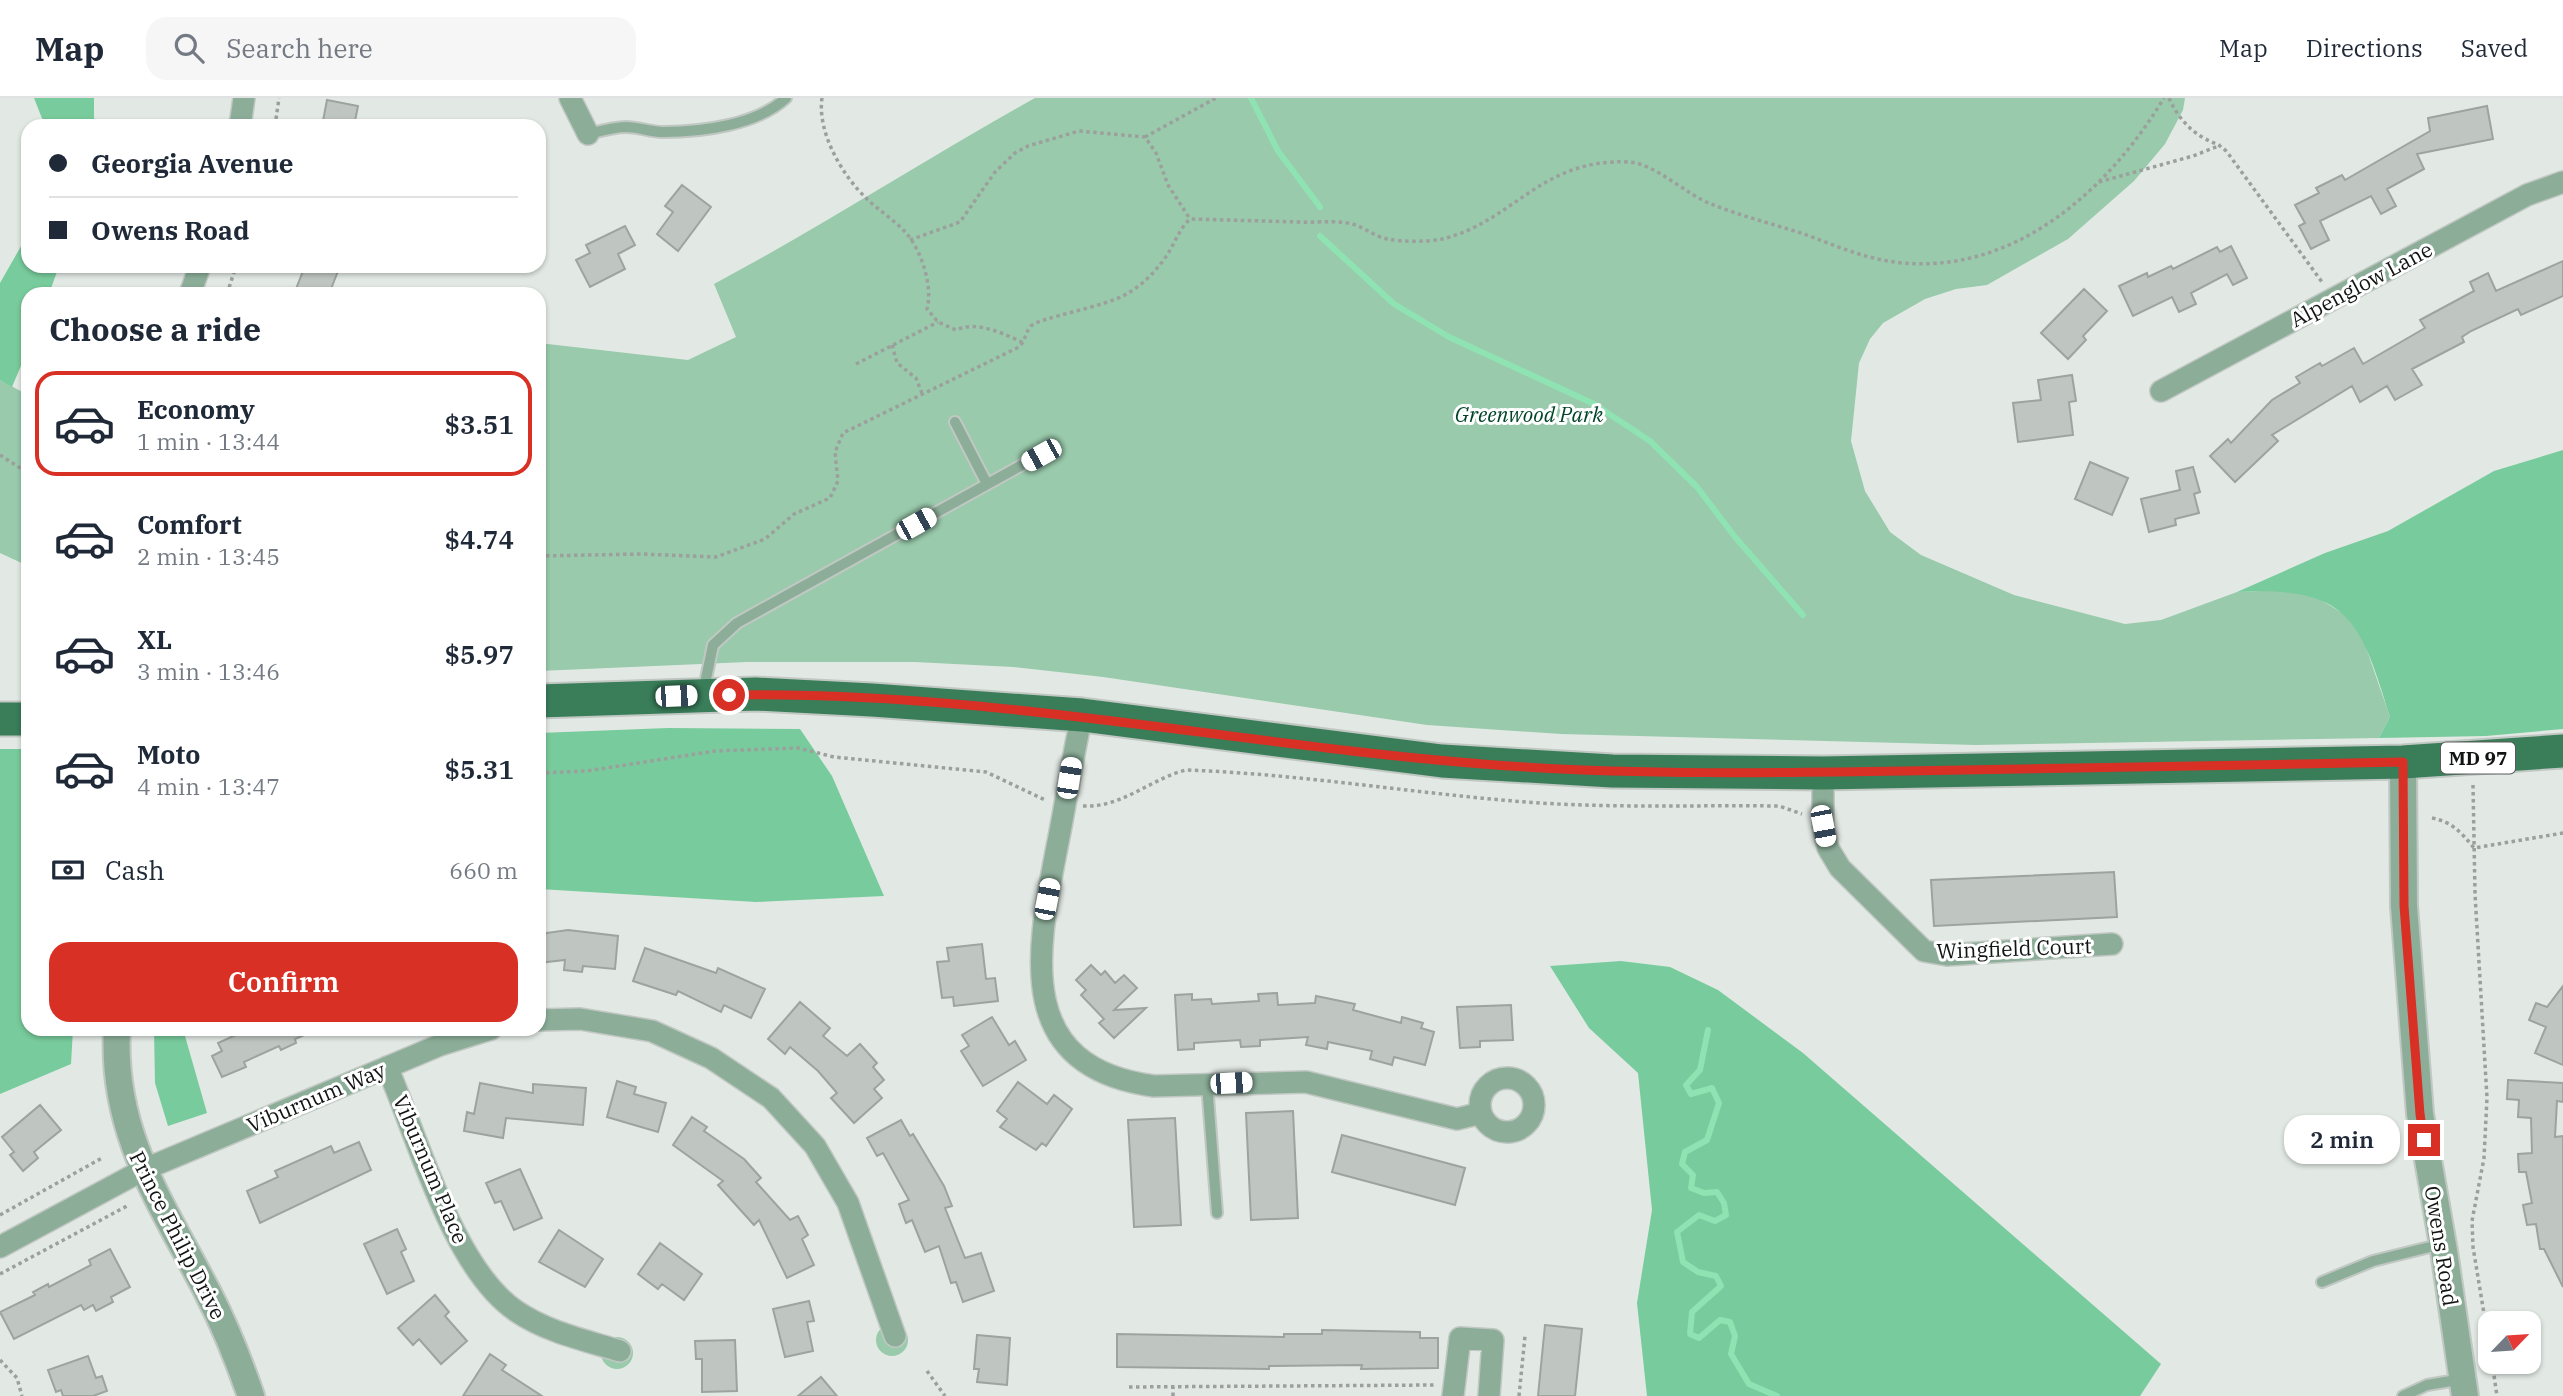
<!DOCTYPE html>
<html lang="en">
<head>
<meta charset="utf-8">
<style>
  body { margin:0; font-family:"IBM Plex Serif",serif; background:#f6f6f7; color:#1f2937; height:100vh; display:flex; flex-direction:column; font-size:26px; white-space:nowrap }
  * { box-sizing:border-box; margin:0 }
  p { font-size:23px; color:#747a83 }
  .icon { flex:none; width:38px; height:38px; fill:none; stroke:currentColor; stroke-width:2; stroke-linecap:round; stroke-linejoin:round }
  .map { position:relative; flex:1; overflow:hidden }
  .panel { position:absolute; left:21px; top:189px; width:525px; height:749px; display:flex; flex-direction:column; background:#fff; border-radius:21px; box-shadow:0 2px 5px #0004 }
  .panel>* { flex:none }
  .top-card { position:absolute; left:21px; top:21px; width:525px; height:154px; border-radius:21px; box-shadow:0 2px 5px #0004; display:grid; align-content:center; height:154px; padding:0 28px; background:#fff }
  .needle { width:46px; rotate:65deg }
  .controls { position:absolute; left:2478px; top:1213px; display:grid; gap:14px }
  .controls a { display:grid; place-items:center; width:63px; height:63px; border-radius:14px; background:#fff; box-shadow:0 2px 5px #0004; font-size:35px }
  .end { position:absolute; width:32px; height:32px; margin:-16px; border:9px solid #d93025; background:#fff; box-shadow:0 0 0 4px #fff }
  .from { border-radius:50% }
  .bubble { position:absolute; height:49px; border-radius:21px; background:#fff; box-shadow:0 2px 5px #0004; font-size:23px; font-weight:600; line-height:49px; text-align:center }
  .car { position:absolute; width:21px; height:42px; margin:-21px -10px; border-radius:9px; box-shadow:0 0 5px 2px #0007; background:linear-gradient(#fff 24%,#345 0 40%,#fff 0 76%,#345 0 86%,#fff 0) }
  .top-card b { display:flex; align-items:center; gap:24px; height:66px; font-size:26px }
  .top-card b+b { border-top:2px solid #e0e1e3 }
  .top-card i { width:18px; height:18px; background:#1f2937 }
  ul { padding:0; list-style:none }
  li { display:flex; align-items:center; gap:21px; height:105px; margin:0 14px 10px; padding:0 14px; border:4px solid transparent; border-radius:21px }
  li div { flex:1 }
  li b { display:block; font-size:26px }
  li em { font-style:normal; font-weight:600 }
  li.current { border-color:#d93025 }
  li>.icon { width:63px; height:63px; stroke-width:1.5 }
  h2 { padding:0 28px; font-size:32px; line-height:84px }
  .pay { display:flex; align-items:center; gap:18px; height:77px; padding:0 28px; font-size:26px }
  .pay p { margin-inline-start:auto }
  .cta { display:flex; gap:14px; margin-top:auto; padding:14px 28px }
  .cta a { flex:1; height:80px; border-radius:21px; background:#d93025; color:#fff; font-size:28px; font-weight:600; line-height:80px; text-align:center }
  header { display:flex; align-items:center; gap:42px; box-sizing:border-box; height:98px; padding:0 35px; background:#fff; border-bottom:2px solid #e0e1e3 }
  header strong { font-size:33px }
  nav { display:flex; gap:38px; margin-inline-start:auto; font-size:24px }
  .search { width:490px; height:63px; background:#f6f6f7; display:flex; align-items:center; gap:18px; box-sizing:border-box; padding:0 24px; border-radius:21px; color:#747a83; font-size:26px }
  .map>svg:first-child { display:block }
  .green { fill:#99caac }
  .forest { fill:#78cb9c }
  .lines { fill:none; stroke-linecap:round; stroke-linejoin:round }
  .stream { stroke:#8fe2b2; stroke-width:6 }
  .building { fill:#bfc6c1; stroke:#9da39f; stroke-width:2 }
  .service-casing { stroke:#c1c7c2; stroke-width:14 }
  .minor-casing { stroke:#c1c7c2; stroke-width:24 }
  .tertiary-casing { stroke:#c1c7c2; stroke-width:30 }
  .primary-casing { stroke:#c1c7c2; stroke-width:37 }
  .path { stroke:#9ba09d; stroke-width:3.5; stroke-dasharray:3.5 3.5; stroke-linecap:butt }
  .service { stroke:#8cae99; stroke-width:10 }
  .minor { stroke:#8cae99; stroke-width:21 }
  .tertiary { stroke:#8cae99; stroke-width:26 }
  .primary { stroke:#397d59; stroke-width:33 }
  .route { stroke:#d93025; stroke-width:9 }
  .labels { text-anchor:middle; dominant-baseline:central; stroke-width:6; stroke-linejoin:round; paint-order:stroke }
  .shield { fill:#fff; stroke:#585a59; stroke-width:2 }
  .shield-label { font-size:19px; font-weight:bold; fill:#111412 }
  .street-label { font-size:21px; fill:#111412; stroke:#fff }
  .park-label { font-size:21px; font-style:italic; fill:#004427; stroke:#fff }
</style>
</head>
<body>
<header>
<strong>Map</strong>
<div class="search"><svg class="icon" aria-label="search" viewBox="0 0 24 24"><circle cx="10" cy="10" r="6"/><path d="M15 15l6 6"/></svg>Search here</div>
<nav><a>Map</a><a>Directions</a><a>Saved</a></nav>
</header>
<div class="map">
<svg width="2563" height="1298" viewBox="0 0 2563 1298">
  <rect width="100%" height="100%" fill="#e2e9e4"/>
  <path class="green" d="M1035 0H2185L2183 12 2165 46 2134 83 2068 141 1987 187 1956 191 1925 201 1883 225 1870 241 1859 265 1851 343 1865 393 1890 434 1921 457 2014 497 2125 526 2161 522 2237 494 2283 492 2318 500 2347 518 2363 541 2390 619 2379 640 1976 647 1561 636 1427 627 1103 579 1013 569 915 564H747L539 573V245L688 262 736 239 714 186C823 128 927 60 1035 0Z
    M0 282 28 297V468L0 455Z
    M876 1242a16 16 0 1 1 32 0a16 16 0 1 1-32 0Z
    M601 1255a16 16 0 1 1 32 0a16 16 0 1 1-32 0Z"/>
  <path class="forest" d="M34 0H94V28H45Z
    M28 136V168H59L49 196H28V251L12 289 0 282V185Z
    M2563 352V631L2486 638 2379 640 2390 619C2360 521 2349 488 2237 494L2325 455 2388 433 2494 373Z
    M668 630 800 631 832 678 884 798 756 804 539 791V635Z
    M0 651H28V931H73L71 966 0 996Z
    M1621 863 1670 869 1718 892 1803 955 2161 1266 2140 1298H1647L1637 1205 1652 1112 1638 975 1589 930 1550 868Z
    M154 931H183L207 1015 168 1028 155 985Z"/>
  <g class="lines">
    <path class="stream" d="M1251 0 1278 53 1320 109
      M1320 138 1394 206 1449 239 1594 306 1650 343 1697 389 1735 439 1803 517
      M1708 932 1700 972 1686 987 1691 996 1712 990 1719 1005 1707 1042 1685 1054 1682 1066 1693 1077 1691 1090 1704 1095 1717 1094 1724 1105 1726 1117 1715 1123 1699 1117 1677 1134 1683 1164 1698 1174 1716 1178 1721 1188 1692 1214 1690 1236 1699 1240 1720 1222 1730 1224 1735 1238 1731 1256 1749 1286 1777 1298"/>
  </g>
  <path class="building" d="M327 2 358 8 354 28H322Z
    M2487 8 2493 41 2417 56 2424 71 2387 91 2396 108 2381 116 2371 98 2320 123 2329 142 2311 151 2299 128 2305 125 2295 107 2319 95 2316 90 2342 77 2345 82 2430 33 2428 20Z
    M682 87 711 109 678 153 657 136 673 114 665 108Z
    M625 128 635 147 618 156 625 171 590 189 576 162 590 155 586 147Z
    M2231 148 2247 180 2233 187 2227 176 2191 195 2196 206 2179 214 2172 199 2133 218 2119 188 2147 175 2148 179 2171 168 2173 171 2217 149 2220 154Z
    M2563 163V198L2521 217 2518 211 2471 233 2462 239 2464 244 2412 271 2422 287 2395 302 2387 288 2360 304 2352 288 2272 337 2278 343 2235 384 2210 358 2228 341 2231 345 2272 302 2300 285 2296 279 2320 265 2322 268 2354 250 2363 266 2425 230 2420 222 2474 193 2470 184 2488 175 2496 193Z
    M305 168H340L329 196H294Z
    M2084 191 2107 213 2083 238 2086 242 2068 261 2041 235Z
    M2072 277 2076 303 2069 304 2073 337 2018 344 2013 305 2041 302 2038 282Z
    M2090 364 2128 380 2112 417 2075 401Z
    M2193 369 2200 394 2194 396 2199 415 2175 421 2176 427 2149 434 2141 401 2180 392 2176 373Z
    M2114 774 2117 819 1934 828 1931 782Z
    M568 832 618 838 615 871 583 868 582 874 564 872 565 862 539 865V836Z
    M982 846 986 881 995 880 998 903 954 908 953 899 942 900 937 864 949 863 947 850Z
    M645 850 716 875 718 870 765 891 751 920 724 907 721 914 678 893 676 897 633 883Z
    M1091 867 1101 877 1105 873 1115 885 1124 877 1137 890 1114 912 1146 910 1114 940 1099 925 1104 921 1081 897 1086 892 1076 882Z
    M2563 888V967L2535 955 2546 929 2529 922 2536 905 2547 909Z
    M1277 895 1278 907 1315 905 1316 898 1355 906 1353 912 1401 925 1402 919 1423 925 1421 930 1434 934 1425 967 1394 959 1392 967 1370 961 1372 953 1328 944 1327 951 1306 947 1308 939 1260 942V948L1241 949 1240 942 1194 945V951L1178 952 1175 897 1192 896V902L1211 901 1212 906 1259 903 1258 896Z
    M800 904 830 930 823 938 847 958 860 946 877 965 873 969 884 982 874 991 882 1000 854 1025 831 1000 837 995 818 973 790 949 785 956 768 941Z
    M1511 907 1513 942 1480 943V949L1460 950 1457 909Z
    M992 919 1009 947 1015 943 1026 962 983 988 961 953 969 948 962 937Z
    M249 931H318L295 941 296 945 281 952 279 948 244 964 246 969 222 979 212 958 222 953 218 945Z
    M2508 982 2563 985V1004L2557 1003 2555 1039 2563 1038V1189L2544 1151H2540L2536 1126 2527 1127 2523 1107 2532 1105 2526 1074H2519L2518 1056 2532 1055 2531 1020 2518 1019 2519 1002 2507 1001Z
    M617 983 636 989 634 996 666 1005 658 1034 607 1019Z
    M1018 984 1047 1006 1054 997 1072 1011 1046 1048 1042 1045 1036 1052 1000 1029 1007 1021 997 1013Z
    M480 985 533 995V986L586 990 583 1027 506 1020 503 1040 464 1033 467 1014 474 1016Z
    M40 1007 61 1032 34 1054 38 1060 23 1073 10 1057 14 1054 2 1039Z
    M1293 1013 1298 1120 1251 1122 1246 1015Z
    M692 1019 707 1029 704 1033 744 1061 761 1080 756 1084 790 1122 798 1118 808 1137 802 1141 814 1167 787 1180 759 1122 754 1127 718 1087 723 1083 673 1047Z
    M1175 1020 1181 1127 1134 1129 1128 1022Z
    M901 1022 910 1038 913 1036 944 1088 952 1108 945 1110 965 1160 981 1155 994 1193 963 1204 956 1184 951 1185 939 1148 925 1154 912 1122 906 1125 899 1106 909 1102 883 1055 877 1058 867 1040Z
    M1342 1037 1465 1070 1455 1107 1332 1074Z
    M359 1044 371 1072 260 1125 247 1093 278 1079 275 1073 331 1048 334 1055Z
    M520 1071 542 1120 514 1132 501 1103 495 1105 486 1085Z
    M397 1131 406 1151 401 1154 414 1183 387 1196 364 1146Z
    M559 1132 603 1161 585 1189 539 1164Z
    M660 1145 702 1176 684 1202 662 1186 658 1191 638 1176Z
    M110 1151 130 1189 111 1199 113 1204 96 1213 93 1207 84 1212 81 1207 14 1241 0 1214 35 1197 33 1194 48 1186 49 1189 91 1167 89 1162Z
    M435 1197 449 1214 445 1218 467 1243 441 1266 419 1241 413 1247 398 1230Z
    M809 1203 814 1223 807 1224 813 1253 785 1259 773 1211Z
    M1545 1227 1582 1231 1575 1298H1538Z
    M1322 1232 1420 1234V1240H1438V1270L1361 1271 1362 1267 1269 1268V1271L1117 1269V1236L1284 1239V1236H1322Z
    M977 1237 1010 1240 1007 1287 977 1284 979 1271H974Z
    M735 1242 737 1293 702 1294V1261H696L695 1243Z
    M490 1256 506 1267 502 1272 542 1298H463Z
    M88 1258 96 1280 102 1278 107 1293 93 1298H63L61 1292 56 1294 48 1272Z
    M821 1279 837 1298H798Z"/>
  <g class="lines">
    <g class="service-casing">
      <path id="service" d="M588 36C600 33 614 29 626 29 638 29 651 34 663 34 702 34 757 27 786 0
        M955 324 987 386
        M703 595 713 547 737 525 1040 357
        M1207 986 1217 1115
        M2322 1184 2373 1163 2442 1146
        M2403 1298 2427 1287 2463 1281"/>
    </g>
    <g class="minor-casing">
      <path id="minor" d="M570 0 588 36
        M240 28 244 0
        M190 196 200 168
        M2161 293 2527 97 2563 84
        M1082 617C1072 661 1066 705 1057 749 1037 853 1012 969 1154 988L1306 984 1457 1021 1481 1015
        M1823 675V728L1828 750 1840 770 1924 853 1947 857 2112 846
        M539 922 580 921 652 933 711 960 771 1000 815 1048 848 1105 895 1238
        M387 969C418 1039 452 1169 516 1213 547 1234 584 1242 620 1253
        M1480 1007a27 27 0 1 1 54 0a27 27 0 1 1-54 0Z
        M0 1149 143 1072 440 947 491 931
        M1453 1298 1460 1240 1493 1242 1489 1298"/>
    </g>
    <g class="tertiary-casing">
      <path id="tertiary" d="M2403 664 2404 808 2420 1016 2444 1153 2465 1298
        M117 931C111 1035 162 1106 208 1195 225 1228 239 1263 251 1298"/>
    </g>
    <g class="primary-casing">
      <path id="primary" d="M539 603 756 596 872 602 1082 617 1442 663 1612 673 1823 675 2403 664 2563 653
        M0 621H28"/>
    </g>
    <path class="path" d="M822 0C817 34 842 77 866 100 878 112 896 123 907 136 922 154 933 189 927 211L938 224 956 232C977 222 1004 236 1024 245
      M2169 0C2176 16 2187 30 2202 39 2212 45 2220 46 2227 54L2322 184
      M275 28 279 0
      M1145 39 1216 0
      M2099 84 2193 58 2221 47
      M910 142 960 124 995 74 1015 55 1028 48 1079 33 1145 39 1156 55 1168 87 1190 121
      M227 196 236 168
      M892 247 897 265 916 280 923 298
      M856 266 938 224
      M0 357 28 375
      M539 458 641 456 716 459 765 441 794 416 830 400 838 383 835 354 843 335 1017 250C1026 244 1024 236 1031 228 1040 219 1107 209 1128 195 1144 186 1157 172 1167 157 1175 145 1179 131 1190 121 1227 122 1263 123 1299 124 1315 125 1331 122 1348 125 1362 127 1374 139 1388 141 1403 144 1427 144 1442 141 1514 124 1540 60 1629 64 1654 65 1687 97 1711 106 1741 118 1773 126 1804 136 1836 148 1868 162 1903 165 2017 175 2109 91 2164 0
      M539 675 587 673 715 653 798 650 834 659 986 674 1045 702
      M2473 687 2475 796 2487 1000 2484 1060 2472 1123 2473 1149 2490 1252
      M1083 708C1122 710 1150 681 1186 672 1305 676 1422 697 1540 705 1620 710 1699 707 1779 708L1802 716
      M2432 720C2452 724 2461 734 2474 750L2563 735
      M0 1117 102 1060
      M0 1176 127 1108
      M0 1262 17 1280 22 1298
      M2492 1264 2497 1298
      M927 1273 945 1298
      M1129 1289 1435 1287
      M1173 1298V1289
      M1519 1298 1525 1238"/>
    <use href="#service" class="service"/>
    <use href="#minor" class="minor"/>
    <use href="#tertiary" class="tertiary"/>
    <use href="#primary" class="primary"/>
  </g>
  <g class="lines">
    <path class="route" d="M729 597C992 592 1249 650 1509 668 1641 677 1774 675 1905 673 2071 671 2237 667 2403 664L2404 808 2420 1016 2424 1042"/>
  </g>
  <g class="labels">
    <rect class="shield" x="2441" y="644.5" width="74" height="31" rx="5"/>
    <g class="shield-label">
      <text x="2478" y="660">MD 97</text>
    </g>
    <g class="street-label">
      <text transform="translate(2361 186) rotate(-28)">Alpenglow Lane</text>
      <text transform="translate(2014 850) rotate(-2)">Wingfield Court</text>
      <text transform="translate(316 999) rotate(-23)">Viburnum Way</text>
      <text transform="translate(431 1071) rotate(67)">Viburnum Place</text>
      <text transform="translate(178 1137) rotate(63)">Prince Philip Drive</text>
      <text transform="translate(2442 1148) rotate(81)">Owens Road</text>
    </g>
    <g class="park-label">
      <text x="1529" y="316">Greenwood Park</text>
    </g>
  </g>
</svg>
<div class="controls">
<a><svg class="needle" viewBox="-14 -14 28 28"><path d="M0-13l5 13h-10z" fill="#e53935"/><path d="M0 13l5-13h-10z" fill="#747a83"/></svg></a>
</div>
<i class="end from" style="left:729px;top:597px"></i>
<i class="end" style="left:2424px;top:1042px"></i>
<div class="bubble" style="left:2284px;top:1017px;width:116px">2 min</div>
<i class="car" style="left:1041px;top:357px;rotate:241deg"></i>
<i class="car" style="left:916px;top:426px;rotate:61deg"></i>
<i class="car" style="left:676px;top:598px;rotate:88deg"></i>
<i class="car" style="left:1069px;top:680px;rotate:9deg"></i>
<i class="car" style="left:1823px;top:728px;rotate:169deg"></i>
<i class="car" style="left:1047px;top:801px;rotate:11deg"></i>
<i class="car" style="left:1231px;top:985px;rotate:87deg"></i>
<div class="top-card">
<b><i class="from"></i>Georgia Avenue</b>
<b><i></i>Owens Road</b>
</div>
<section class="panel">
<h2>Choose a ride</h2>
<ul>
<li class="current"><svg class="icon" aria-label="car" viewBox="0 0 24 24"><path d="M5 17H2v-5l4-1 3-4h7l3 4 3 1v5h-3M9 17h6M6 11h13"/><circle cx="7" cy="17" r="2"/><circle cx="17" cy="17" r="2"/></svg><div><b>Economy</b><p>1 min · 13:44</p></div><em>$3.51</em></li>
<li><svg class="icon" aria-label="car" viewBox="0 0 24 24"><path d="M5 17H2v-5l4-1 3-4h7l3 4 3 1v5h-3M9 17h6M6 11h13"/><circle cx="7" cy="17" r="2"/><circle cx="17" cy="17" r="2"/></svg><div><b>Comfort</b><p>2 min · 13:45</p></div><em>$4.74</em></li>
<li><svg class="icon" aria-label="car" viewBox="0 0 24 24"><path d="M5 17H2v-5l4-1 3-4h7l3 4 3 1v5h-3M9 17h6M6 11h13"/><circle cx="7" cy="17" r="2"/><circle cx="17" cy="17" r="2"/></svg><div><b>XL</b><p>3 min · 13:46</p></div><em>$5.97</em></li>
<li><svg class="icon" aria-label="car" viewBox="0 0 24 24"><path d="M5 17H2v-5l4-1 3-4h7l3 4 3 1v5h-3M9 17h6M6 11h13"/><circle cx="7" cy="17" r="2"/><circle cx="17" cy="17" r="2"/></svg><div><b>Moto</b><p>4 min · 13:47</p></div><em>$5.31</em></li>
</ul>
<div class="pay"><svg class="icon" aria-label="cash" viewBox="0 0 24 24"><path d="M3 7h18v10H3z"/><circle cx="12" cy="12" r="2"/></svg>Cash<p>660 m</p></div>
<div class="cta"><a>Confirm</a></div>
</section>
</div>
</body>
</html>
